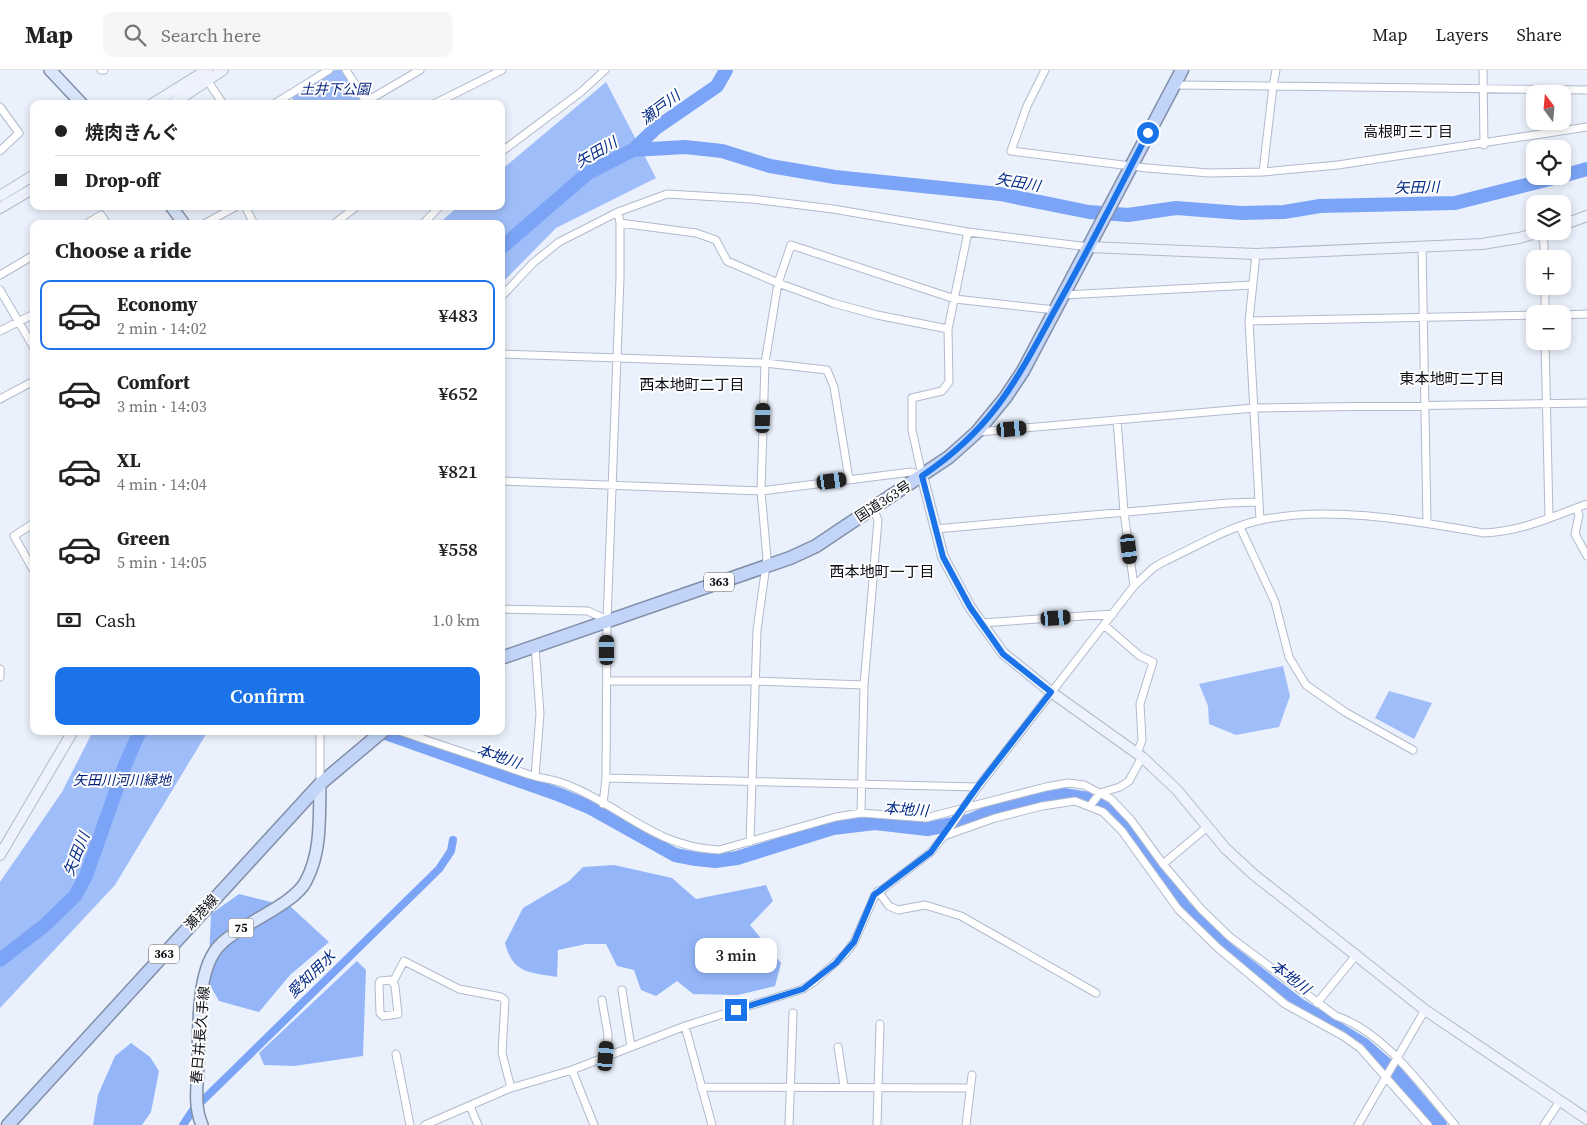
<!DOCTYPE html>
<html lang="en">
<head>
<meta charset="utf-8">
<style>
  body { margin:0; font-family:"Source Serif 4","Noto Sans JP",serif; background:#f6f6f6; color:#222; height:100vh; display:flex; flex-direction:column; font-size:19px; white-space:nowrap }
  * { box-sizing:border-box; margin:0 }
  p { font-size:16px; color:#767676 }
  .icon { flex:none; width:28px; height:28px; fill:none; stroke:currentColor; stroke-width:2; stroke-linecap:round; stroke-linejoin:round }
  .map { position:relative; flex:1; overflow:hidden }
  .details { position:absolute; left:30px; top:150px; width:475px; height:515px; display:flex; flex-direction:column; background:#fff; border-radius:10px; box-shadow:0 2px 8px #0003 }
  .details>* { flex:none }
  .banner { position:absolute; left:30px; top:30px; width:475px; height:110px; border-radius:10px; box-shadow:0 2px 8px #0003; display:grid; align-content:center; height:110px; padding:0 25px; background:#fff }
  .needle { width:32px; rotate:344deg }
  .controls { position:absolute; left:1526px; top:15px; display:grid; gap:10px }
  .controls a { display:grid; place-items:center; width:45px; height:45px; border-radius:10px; background:#fff; box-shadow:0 2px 8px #0003; font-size:25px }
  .end { position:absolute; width:22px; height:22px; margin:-11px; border:6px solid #1a73e8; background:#fff; box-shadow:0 0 0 2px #fff }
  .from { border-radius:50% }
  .bubble { position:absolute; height:35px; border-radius:10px; background:#fff; box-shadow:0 2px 8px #0003; font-size:16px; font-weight:600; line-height:35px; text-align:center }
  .car { position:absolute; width:15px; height:30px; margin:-15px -8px; border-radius:6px; box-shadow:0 0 4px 1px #0007; background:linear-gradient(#222 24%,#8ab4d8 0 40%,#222 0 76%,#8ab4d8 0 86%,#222 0) }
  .banner b { display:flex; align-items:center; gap:18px; height:48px; font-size:19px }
  .banner b+b { border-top:1px solid #e0e0e0 }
  .banner i { width:12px; height:12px; background:#222 }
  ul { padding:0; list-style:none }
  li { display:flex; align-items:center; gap:15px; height:70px; margin:0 10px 8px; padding:0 15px; border:2px solid transparent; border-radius:10px }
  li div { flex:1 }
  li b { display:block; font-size:19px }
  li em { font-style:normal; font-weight:600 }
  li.active { border-color:#1a73e8 }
  li>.icon { width:45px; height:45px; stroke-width:1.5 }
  h2 { padding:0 25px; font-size:22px; line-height:60px }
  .pay { display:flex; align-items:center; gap:12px; height:55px; padding:0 25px; font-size:19px }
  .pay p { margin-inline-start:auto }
  .action { display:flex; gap:10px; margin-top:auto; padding:10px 25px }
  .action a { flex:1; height:58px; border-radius:10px; background:#1a73e8; color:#fff; font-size:20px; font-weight:600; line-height:58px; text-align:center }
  header { display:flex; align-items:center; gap:30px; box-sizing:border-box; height:70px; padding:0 25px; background:#fff; border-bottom:1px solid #e0e0e0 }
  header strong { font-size:24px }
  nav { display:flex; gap:28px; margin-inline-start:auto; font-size:18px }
  .search { width:350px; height:45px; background:#f6f6f6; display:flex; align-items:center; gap:12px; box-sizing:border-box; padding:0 18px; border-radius:10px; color:#767676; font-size:19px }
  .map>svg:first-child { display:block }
  .green { fill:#9fbdf8 }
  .forest { fill:#94b6f9 }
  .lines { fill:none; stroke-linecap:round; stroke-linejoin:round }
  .canal { stroke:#7ba4f6; stroke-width:8 }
  .river { stroke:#7ba4f6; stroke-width:14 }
  .street-casing { stroke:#b0bacc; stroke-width:9 }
  .secondary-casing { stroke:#b0bacc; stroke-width:12 }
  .primary-casing { stroke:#828fa8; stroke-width:14 }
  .highway-casing { stroke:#828fa8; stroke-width:15 }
  .street { stroke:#fff; stroke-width:7 }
  .secondary { stroke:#edf2fd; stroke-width:10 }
  .primary { stroke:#dae6fb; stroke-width:11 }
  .highway { stroke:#c2d5f8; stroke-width:12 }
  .route { stroke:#1a73e8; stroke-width:6 }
  .labels { text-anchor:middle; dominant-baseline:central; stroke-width:4; stroke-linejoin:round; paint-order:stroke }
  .shield { fill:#fefefe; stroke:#54565a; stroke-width:1 }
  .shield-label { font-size:12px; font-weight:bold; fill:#0b0e14 }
  .park-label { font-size:14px; font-style:italic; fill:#001e7a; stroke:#fefefe }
  .street-label { font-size:14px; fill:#0b0e14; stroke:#fefefe }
  .water-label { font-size:15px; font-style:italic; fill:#062c88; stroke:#fefefe }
  .neighbourhood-label { font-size:15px; fill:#0b0e14; stroke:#fefefe }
</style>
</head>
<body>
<header>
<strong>Map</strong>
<div class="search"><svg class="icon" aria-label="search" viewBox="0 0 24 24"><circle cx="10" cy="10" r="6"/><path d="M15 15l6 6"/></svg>Search here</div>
<nav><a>Map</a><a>Layers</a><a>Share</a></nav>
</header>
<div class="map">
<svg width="1587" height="1055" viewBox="0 0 1587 1055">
  <rect width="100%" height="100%" fill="#ebf1fc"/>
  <path class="green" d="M335 0H342L361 30 355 34H296L291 26Z
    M606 12 656 108 556 158 501 214V154H438L459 136H501V100Z
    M1283 596 1290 626 1279 657 1236 665 1209 654 1208 636 1199 614Z
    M1389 621 1432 633 1414 669 1375 648Z
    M93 661H208L115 815 0 938V812L62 722Z"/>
  <path class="forest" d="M614 795 672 808 696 829 766 815 773 831 750 855 781 893 775 916 738 925 693 924 677 911 656 926 641 920 634 900 617 896 606 874H586L558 880 557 907C529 902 513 904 505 873L523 838 569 811 583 797Z
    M239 824 291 837 329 872 290 905 259 942 219 931 208 912 211 844Z
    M357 891 366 900 363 986 294 996 264 995 259 983Z
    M131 973 150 987 159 1001 151 1042 142 1055H93L98 1025 115 986Z"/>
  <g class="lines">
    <path class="canal" d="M183 1055 193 1040 439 799 451 781 453 770"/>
    <path class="river" d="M633 80 656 58 717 16 726 0
      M1562 106 1587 99
      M501 178 588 103 633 80 685 77 722 81 770 96 835 107 1000 124 1089 142 1128 145 1176 138 1241 143 1284 142 1320 136 1455 133 1562 106
      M380 661 560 725 589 737 675 785 696 789 715 791 737 788 833 758 875 753 927 759 969 751 995 740 1031 730 1064 725 1101 731 1131 762 1184 837 1228 880 1299 935 1364 975 1397 1004 1440 1055
      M0 890 45 855 75 826 86 806 125 695 140 661"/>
    <g class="street-casing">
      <path id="street" d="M101 0H104
        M346 0 367 33
        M1045 0 1027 36 1011 81 1147 98 1209 103 1263 102 1338 95 1587 57
        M1276 0 1273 16 1587 20
        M1483 0 1484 75
        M205 7 223 34
        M1174 15 1273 16 1263 102
        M274 34 329 0
        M362 34 420 0
        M434 34 502 0
        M0 37 19 63 0 81
        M501 82 581 22 605 0
        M245 136 254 154
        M620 153 696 163 716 170 727 191 778 213 833 233 877 245 948 259
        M86 154 101 145 107 154
        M204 154 237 136
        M334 154 357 136
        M423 154 440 136
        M1541 163 1544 173V189
        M1422 176 1427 453
        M1256 184 1249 251 1260 450
        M0 205 34 185
        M1545 216V244
        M0 220 34 278
        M1064 225 1252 215
        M501 227 533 193 559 172 618 142 667 124 752 129 833 139 968 162 1089 177
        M1562 245 1587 244
        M1249 251 1535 245
        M0 261 34 244
        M1545 271 1549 447
        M501 284 765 293 827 300 834 317 849 409
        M0 329 34 311
        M1117 350 1124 442 1134 516
        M978 362 1254 338 1587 333
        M922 405 912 360V328L942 321 949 312 948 259 968 162
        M501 411 761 421 911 402 922 405
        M1576 438 1579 445 1575 464 1587 486
        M34 453 14 466 34 501
        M1240 457 1275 532 1289 587 1306 615 1345 642 1413 680
        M935 459 1228 433 1258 432
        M501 539 588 541 607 550
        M981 553 1113 544
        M1104 555 1140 586 1153 592 1140 634 1142 670 1137 684
        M0 599V607
        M607 611H754L864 615
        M320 661V713
        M400 661C443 676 487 690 530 705 543 709 558 710 570 716 624 738 655 777 719 780L836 747 861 743 926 748 1046 717 1068 713 1084 715 1111 729 1131 750 1163 794 1201 839 1230 867 1336 946C1386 963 1421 1016 1455 1055
        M535 706 540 644 535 575
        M606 708 978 717
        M603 734 606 708 607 550 620 208V153L618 142
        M1090 736 1100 723 1120 717 1129 711 1142 687
        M861 743 864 615 878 450 873 437
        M944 766 995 748 1042 736 1075 731 1103 742 1122 761 1178 839 1218 878 1285 934 1343 966 1360 978 1428 1055
        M750 772 757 560 767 488 761 421 765 293 778 213 791 175 955 229 1055 240
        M1163 794 1206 758
        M878 821 889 836 898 840 925 835 961 846 1096 923
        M391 910 395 916 398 944 383 946 380 943 379 914 380 911Z
        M393 912 404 891 459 919 501 927 505 930 502 983 511 1018
        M622 920 631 977
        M602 930 608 965 607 986
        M1317 933 1357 884
        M685 956 712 1055
        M838 977 844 1016
        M396 984 410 1055
        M572 1000 594 1055
        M701 1017 970 1018
        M470 1036 478 1055
        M425 1055 508 1019 572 1000 685 956 803 919 815 911 845 884 854 872 875 825 931 782 944 766 978 717 1134 516 1153 498 1163 492C1194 478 1227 457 1261 450 1331 435 1414 451 1484 463 1520 462 1554 446 1587 434
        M789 1055 793 943
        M877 1055 880 954
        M966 1055 972 1005
        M1358 1055 1425 940
        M1544 1055 1560 1031"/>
    </g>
    <g class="secondary-casing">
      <path id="secondary" d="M152 34 207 0
        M172 34 223 0
        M0 126 34 105
        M0 138 34 118
        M1562 155 1587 146
        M1089 177 1256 184 1482 174 1519 168 1544 161
        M922 405 943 487 970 537 1003 583 1051 622 1142 687 1177 720 1225 778 1253 804 1425 940 1587 1049
        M0 785 73 661"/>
    </g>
    <g class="primary-casing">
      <path id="primary" d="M50 0 82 34
        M171 136 184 154
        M202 1055C193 1034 198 1014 198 991 199 959 196 897 221 874 242 853 294 835 306 811 322 781 319 747 320 714"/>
    </g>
    <g class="highway-casing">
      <path id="highway" d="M501 588 790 488 816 476 949 387 977 362 1005 328 1023 301 1182 0
        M8 1055 320 714 383 661"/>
    </g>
    <use href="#street" class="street"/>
    <use href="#secondary" class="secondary"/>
    <use href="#primary" class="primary"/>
    <use href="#highway" class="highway"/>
  </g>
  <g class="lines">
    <path class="route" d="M736 940 803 919 836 893 854 872 874 825 931 782 978 716 1051 622 1003 584 970 537 943 487 922 406C994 357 1016 311 1056 238 1088 181 1118 121 1148 63"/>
  </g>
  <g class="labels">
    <g class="shield">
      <rect x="704" y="502.5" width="30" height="19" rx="4"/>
      <rect x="228.5" y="848.5" width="25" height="19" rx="4"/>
      <rect x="149" y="874.5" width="30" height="19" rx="4"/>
    </g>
    <g class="shield-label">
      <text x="719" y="512">363</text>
      <text x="241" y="858">75</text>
      <text x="164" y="884">363</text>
    </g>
    <g class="park-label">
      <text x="335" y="19">土井下公園</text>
      <text x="122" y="710">矢田川河川緑地</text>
    </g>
    <g class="street-label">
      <text transform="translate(883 431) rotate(-33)">国道363号</text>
      <text transform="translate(201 842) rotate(-48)">瀬港線</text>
      <text transform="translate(200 965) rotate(-85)">春日井長久手線</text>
    </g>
    <g class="water-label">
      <text transform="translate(660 37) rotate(-37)">瀬戸川</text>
      <text transform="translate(596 82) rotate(-30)">矢田川</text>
      <text transform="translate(1018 112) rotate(10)">矢田川</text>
      <text transform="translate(1417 117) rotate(-1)">矢田川</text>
      <text transform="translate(499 686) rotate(19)">本地川</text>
      <text transform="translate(906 739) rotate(4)">本地川</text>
      <text transform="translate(76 784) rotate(-68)">矢田川</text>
      <text transform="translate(311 904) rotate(-44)">愛知用水</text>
      <text transform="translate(1291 907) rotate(37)">本地川</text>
    </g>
    <g class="neighbourhood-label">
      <text x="1408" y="61">高根町三丁目</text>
      <text x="1452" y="308">東本地町二丁目</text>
      <text x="692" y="314">西本地町二丁目</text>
      <text x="882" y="501">西本地町一丁目</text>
    </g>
  </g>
</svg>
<div class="controls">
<a><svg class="needle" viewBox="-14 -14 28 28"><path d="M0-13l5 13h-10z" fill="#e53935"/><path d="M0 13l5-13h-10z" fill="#767676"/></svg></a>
<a><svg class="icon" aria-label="locate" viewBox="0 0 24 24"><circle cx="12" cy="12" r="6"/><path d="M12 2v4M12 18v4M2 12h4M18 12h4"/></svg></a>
<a><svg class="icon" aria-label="layers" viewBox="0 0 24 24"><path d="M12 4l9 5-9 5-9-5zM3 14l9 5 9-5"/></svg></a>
<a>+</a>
<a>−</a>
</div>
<i class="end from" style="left:1148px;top:63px"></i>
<i class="end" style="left:736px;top:940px"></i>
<div class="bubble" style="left:695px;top:868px;width:82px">3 min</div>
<i class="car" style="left:763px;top:348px;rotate:2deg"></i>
<i class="car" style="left:1012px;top:359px;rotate:85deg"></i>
<i class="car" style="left:832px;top:411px;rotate:82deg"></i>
<i class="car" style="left:1129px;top:479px;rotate:173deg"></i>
<i class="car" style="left:1056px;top:548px;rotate:86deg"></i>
<i class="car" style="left:607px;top:580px;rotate:0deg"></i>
<i class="car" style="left:606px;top:986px;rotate:5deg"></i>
<div class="banner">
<b><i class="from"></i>焼肉きんぐ</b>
<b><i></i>Drop-off</b>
</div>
<section class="details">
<h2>Choose a ride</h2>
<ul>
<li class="active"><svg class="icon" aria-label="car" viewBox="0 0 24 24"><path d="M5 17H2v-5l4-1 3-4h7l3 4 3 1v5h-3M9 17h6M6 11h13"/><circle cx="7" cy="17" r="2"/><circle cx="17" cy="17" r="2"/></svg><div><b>Economy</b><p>2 min · 14:02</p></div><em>¥483</em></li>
<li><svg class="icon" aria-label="car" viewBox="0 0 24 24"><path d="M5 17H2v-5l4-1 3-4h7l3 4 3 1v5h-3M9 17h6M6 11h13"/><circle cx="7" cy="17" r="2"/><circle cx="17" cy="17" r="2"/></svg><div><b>Comfort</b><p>3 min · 14:03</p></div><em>¥652</em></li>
<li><svg class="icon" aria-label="car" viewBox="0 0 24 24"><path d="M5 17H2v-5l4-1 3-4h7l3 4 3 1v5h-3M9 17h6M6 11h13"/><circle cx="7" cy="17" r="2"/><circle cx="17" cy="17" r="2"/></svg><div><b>XL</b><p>4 min · 14:04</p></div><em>¥821</em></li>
<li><svg class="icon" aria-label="car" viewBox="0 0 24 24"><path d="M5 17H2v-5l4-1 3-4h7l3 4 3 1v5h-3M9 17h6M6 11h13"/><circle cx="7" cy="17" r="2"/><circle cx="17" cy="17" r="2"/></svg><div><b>Green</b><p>5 min · 14:05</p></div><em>¥558</em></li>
</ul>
<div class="pay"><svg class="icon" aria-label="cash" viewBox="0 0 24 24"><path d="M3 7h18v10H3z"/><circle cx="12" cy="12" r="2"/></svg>Cash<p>1.0 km</p></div>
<div class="action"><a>Confirm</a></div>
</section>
</div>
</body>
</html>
